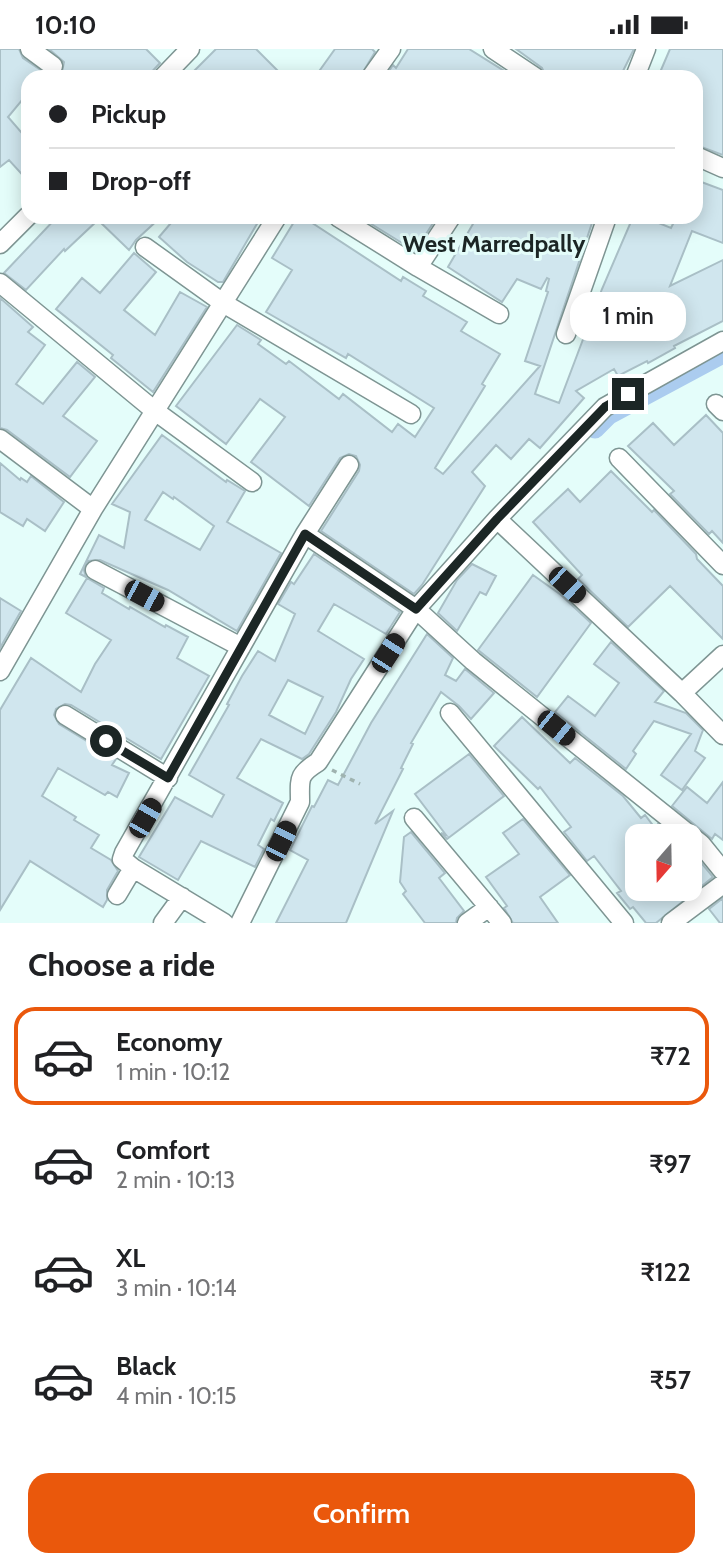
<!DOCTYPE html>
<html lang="en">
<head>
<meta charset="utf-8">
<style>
  body { margin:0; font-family:Cabin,sans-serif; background:#f2f2f2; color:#202124; height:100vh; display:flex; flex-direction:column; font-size:26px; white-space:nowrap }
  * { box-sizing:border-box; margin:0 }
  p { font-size:23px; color:#757577 }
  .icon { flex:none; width:38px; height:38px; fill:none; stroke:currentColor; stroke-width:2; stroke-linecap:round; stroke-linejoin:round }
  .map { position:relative; height:874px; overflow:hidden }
  .panel { display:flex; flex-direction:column; background:#fff; flex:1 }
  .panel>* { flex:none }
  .hud { position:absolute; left:21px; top:21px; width:682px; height:154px; border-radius:21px; box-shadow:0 4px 18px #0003; display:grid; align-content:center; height:154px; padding:0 28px; background:#fff }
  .needle { width:46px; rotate:200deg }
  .fabs { position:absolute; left:625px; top:775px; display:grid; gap:14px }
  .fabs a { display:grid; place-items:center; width:77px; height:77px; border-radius:14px; background:#fff; box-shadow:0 4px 18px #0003; font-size:35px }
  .end { position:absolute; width:32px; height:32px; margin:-16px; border:9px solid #1c2625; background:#fff; box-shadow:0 0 0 4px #fff }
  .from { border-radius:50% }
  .bubble { position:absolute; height:49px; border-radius:21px; background:#fff; box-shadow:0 4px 18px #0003; font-size:23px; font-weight:600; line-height:49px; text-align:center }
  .car { position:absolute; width:21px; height:42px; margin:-21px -10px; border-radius:9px; box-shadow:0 0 5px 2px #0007; background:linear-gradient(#222 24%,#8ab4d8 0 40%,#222 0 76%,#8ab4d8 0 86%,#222 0) }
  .hud b { display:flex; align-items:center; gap:24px; height:66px; font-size:26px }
  .hud b+b { border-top:2px solid #e0e0e0 }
  .hud i { width:18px; height:18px; background:#202124 }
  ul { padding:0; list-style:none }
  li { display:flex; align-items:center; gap:21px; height:98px; margin:0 14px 10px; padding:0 14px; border:4px solid transparent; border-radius:21px }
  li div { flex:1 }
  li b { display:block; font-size:26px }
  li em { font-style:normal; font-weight:600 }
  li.current { border-color:#ea580c }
  li>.icon { width:63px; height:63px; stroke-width:1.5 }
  h2 { padding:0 28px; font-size:32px; line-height:84px }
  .button { display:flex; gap:14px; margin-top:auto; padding:14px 28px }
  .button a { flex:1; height:80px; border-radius:21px; background:#ea580c; color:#fff; font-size:28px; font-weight:600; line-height:80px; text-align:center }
  .status { display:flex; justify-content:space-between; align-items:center; height:49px; padding:0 35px; background:#fff; direction:ltr }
  .status svg { height:19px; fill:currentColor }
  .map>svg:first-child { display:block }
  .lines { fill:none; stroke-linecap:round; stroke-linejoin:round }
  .canal { stroke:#abccef; stroke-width:19 }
  .building { fill:#d0e6ee; stroke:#a9bfc6; stroke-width:2; fill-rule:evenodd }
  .street-casing { stroke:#7e9593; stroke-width:21 }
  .path { stroke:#9fb3b0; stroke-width:3.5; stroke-dasharray:5 5; stroke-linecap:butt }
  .street { stroke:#fff; stroke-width:18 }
  .route { stroke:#1c2625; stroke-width:9 }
  .labels { text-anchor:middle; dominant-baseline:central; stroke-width:6; stroke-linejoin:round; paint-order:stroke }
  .neighbourhood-label { font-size:24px; font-weight:bold; fill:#1c2625; stroke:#e4fdfa }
</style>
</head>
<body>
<div class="status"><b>10:10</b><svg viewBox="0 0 49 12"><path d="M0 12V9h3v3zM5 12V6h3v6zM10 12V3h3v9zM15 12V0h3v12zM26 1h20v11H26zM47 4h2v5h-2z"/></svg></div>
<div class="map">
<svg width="723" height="874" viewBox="0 0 723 874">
  <rect width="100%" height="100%" fill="#e4fdfa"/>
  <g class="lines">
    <path class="canal" d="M595 380 609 366 723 305"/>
  </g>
  <path class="building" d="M0 0H19L23 9 51 28H28V44L8 68 28 91V132L9 111 0 118Z
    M49 0H146L160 14 147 28H54L62 23 64 13Z
    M216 0H256L284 28H188Z
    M335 0H372L375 3 360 28H315Z
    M408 0H469L514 28H385L393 16 396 19Z
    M516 0H634L620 28H546L542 19Z
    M670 0H723V106L696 96V28H658Z
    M696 131 723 141V194L692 182 670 237 723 211V272L674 297 675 299 648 314 647 312 618 327 614 320 576 342 584 349 540 399 529 390 511 410 496 396 472 423 485 437 422 536 414 545 321 482 359 422 360 416 356 407 349 405 340 409 309 457 251 413 285 368 260 350 226 395 176 357 237 276 261 291 258 295 286 315 289 312 339 350 343 345 392 383 398 375 415 388 434 359 348 305 346 309 266 263 292 221 272 209 297 168H303L401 232 403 228 426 242 423 247 467 273 461 282 500 305 482 335 485 337 435 419 443 425 540 317 525 312 548 243 546 242 549 230 547 229 541 240 517 230 502 253 448 218 477 168H594L535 345 559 354 602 240 633 168H644L671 179 673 175 658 168H696Z
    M57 168H161L136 191 129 201 98 171 65 202 64 200 26 241 4 224Z
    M176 168H261L223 233H218L187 213 159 188Z
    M360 168H437L415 202Z
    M134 204 156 223 124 261 155 286 180 243 207 258 153 343 111 309 113 306 56 260 82 229 100 244Z
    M0 249 33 278 28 283 45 296 16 335 43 355 77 313 95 328 63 367 97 392 70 428 7 381 0 379Z
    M706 366 723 384V494L712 482 709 485 670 445 674 442 628 397 653 374 674 396Z
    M162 386 226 433 227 431 245 442 227 473 281 504 237 582 168 541 100 511 88 512 84 521 86 528 80 525 99 486 124 499 130 463 112 455ZM163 443 173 450 174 448 214 477 200 501 145 471Z
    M0 414 20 431 21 429 27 433 31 427 64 453 45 482 27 470 23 477 0 463Z
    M611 422 652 463 654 461 696 505 697 510 723 537V590L670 537 628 578 578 530 582 526 533 473 568 440 580 453Z
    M314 505 400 563 386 585 334 555 318 582 364 610 351 630 336 663 309 705 302 710 261 690 237 729 283 754 274 772 271 770 258 796 264 800 255 818 201 792 178 831 139 808 175 748 212 768 224 746 189 726 229 656 227 655 242 627 258 602 275 612 295 565 278 555 291 533 294 535ZM288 631 323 648 305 685 269 666Z
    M472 515 496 527 486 546 480 543 457 582 438 564 457 531Z
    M533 526 561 546 591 574 537 648 478 601Z
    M87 529 104 539 102 544 129 560 130 558 165 578 166 576 188 588 177 609 209 627 161 710 71 656 65 655 56 660 54 666 59 675 116 710 112 716 129 724 117 748 108 743 105 746 58 719 42 747 76 768 74 771 99 786 91 799 111 811 118 822 107 841V851L103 858 30 812 0 861V661L31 609 81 643 95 615 111 591 66 564Z
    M0 549 21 562 0 599Z
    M427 585 453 609 445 626 456 632 465 620 494 644 471 670 459 657 441 643 411 694 413 695 401 719 403 720 375 775 393 762 346 874H276L308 811 290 801 312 757 314 758 328 731 338 736 371 674Z
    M611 593 664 642 655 653 686 664 703 681 695 702 705 709 682 741 661 726 691 685 654 672 633 702 636 705 626 720 555 663 568 647 595 667 619 634 594 615Z
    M522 668 570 714 575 709 623 747 641 769 645 766 655 779 658 775 673 788H637V840H690V800L713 828 656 874H646L633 858 630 860 617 844 621 842 594 807 587 812 564 783 571 778 540 738 538 740 494 697Z
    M469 705 504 747 447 790 441 784 446 786 415 745Z
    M723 733V791L715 785 712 790 672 757 687 738 707 754Z
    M523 770 570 826 540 848 558 874H513L504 859 507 857 486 828 519 805 503 784Z
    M411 783 445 824 439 829 464 862 457 869 456 874H425L403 845 406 842 400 833 404 788Z
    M723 849V874H720L709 860Z"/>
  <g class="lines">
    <g class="street-casing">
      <path id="street" d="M30 0 53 17
        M493 0 535 28
        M163 28 190 0
        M371 28 391 0
        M635 28 646 0
        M696 107 723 119
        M338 168 418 218 451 168
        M0 195 28 167
        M145 198 223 254 411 365
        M418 218 499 265
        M0 234 155 362 252 433
        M566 285 607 168
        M716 355 723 362
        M0 390 93 460
        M619 409 723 516
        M497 470 682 644 723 606
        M305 485 416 560 473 612 701 795 723 822
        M95 521 241 598
        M0 622 93 460 277 168
        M682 644 723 686
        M450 664 624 874
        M65 666 168 729
        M414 769 502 874
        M117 846 133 819
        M163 874 182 848
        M224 874 133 819 122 810 124 804 305 485 349 416
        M240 874 300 753C300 730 297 726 318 713L416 560 497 470 605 358 723 292
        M467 874 489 858
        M671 874 723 835"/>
    </g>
    <path class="path" d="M332 721 360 735"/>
    <use href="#street" class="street"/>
  </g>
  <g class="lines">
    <path class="route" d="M106 692 168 729 305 485 416 560 497 470 605 358 628 345"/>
  </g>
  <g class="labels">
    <g class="neighbourhood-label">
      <text x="494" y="194">West Marredpally</text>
    </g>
  </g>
</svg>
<div class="fabs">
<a><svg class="needle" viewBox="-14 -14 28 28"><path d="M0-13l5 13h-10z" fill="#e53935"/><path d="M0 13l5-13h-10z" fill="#757577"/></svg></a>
</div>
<i class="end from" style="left:106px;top:692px"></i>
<i class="end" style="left:628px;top:345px"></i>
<div class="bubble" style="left:570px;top:243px;width:116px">1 min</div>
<i class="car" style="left:567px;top:536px;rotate:133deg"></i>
<i class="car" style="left:144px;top:547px;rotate:118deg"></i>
<i class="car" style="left:388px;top:604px;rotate:33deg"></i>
<i class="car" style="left:556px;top:679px;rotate:129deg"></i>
<i class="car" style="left:145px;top:769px;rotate:30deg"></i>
<i class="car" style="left:281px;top:792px;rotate:26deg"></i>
<div class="hud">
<b><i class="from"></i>Pickup</b>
<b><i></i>Drop-off</b>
</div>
</div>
<section class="panel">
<h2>Choose a ride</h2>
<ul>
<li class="current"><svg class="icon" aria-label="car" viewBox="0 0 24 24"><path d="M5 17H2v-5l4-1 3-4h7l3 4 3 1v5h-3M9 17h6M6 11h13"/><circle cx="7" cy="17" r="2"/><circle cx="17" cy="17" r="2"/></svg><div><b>Economy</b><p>1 min · 10:12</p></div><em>₹72</em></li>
<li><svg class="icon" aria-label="car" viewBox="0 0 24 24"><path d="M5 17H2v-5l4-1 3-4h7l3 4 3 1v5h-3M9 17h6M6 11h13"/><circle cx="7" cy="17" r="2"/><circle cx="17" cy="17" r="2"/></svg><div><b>Comfort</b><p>2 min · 10:13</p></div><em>₹97</em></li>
<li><svg class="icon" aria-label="car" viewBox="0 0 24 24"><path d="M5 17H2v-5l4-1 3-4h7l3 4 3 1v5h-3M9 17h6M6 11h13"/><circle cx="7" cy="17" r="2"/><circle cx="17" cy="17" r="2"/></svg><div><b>XL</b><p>3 min · 10:14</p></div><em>₹122</em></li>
<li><svg class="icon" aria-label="car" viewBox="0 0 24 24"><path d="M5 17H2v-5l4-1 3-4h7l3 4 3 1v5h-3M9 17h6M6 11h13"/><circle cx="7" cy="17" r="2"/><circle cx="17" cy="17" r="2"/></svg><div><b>Black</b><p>4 min · 10:15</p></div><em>₹57</em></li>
</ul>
<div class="button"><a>Confirm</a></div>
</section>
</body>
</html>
